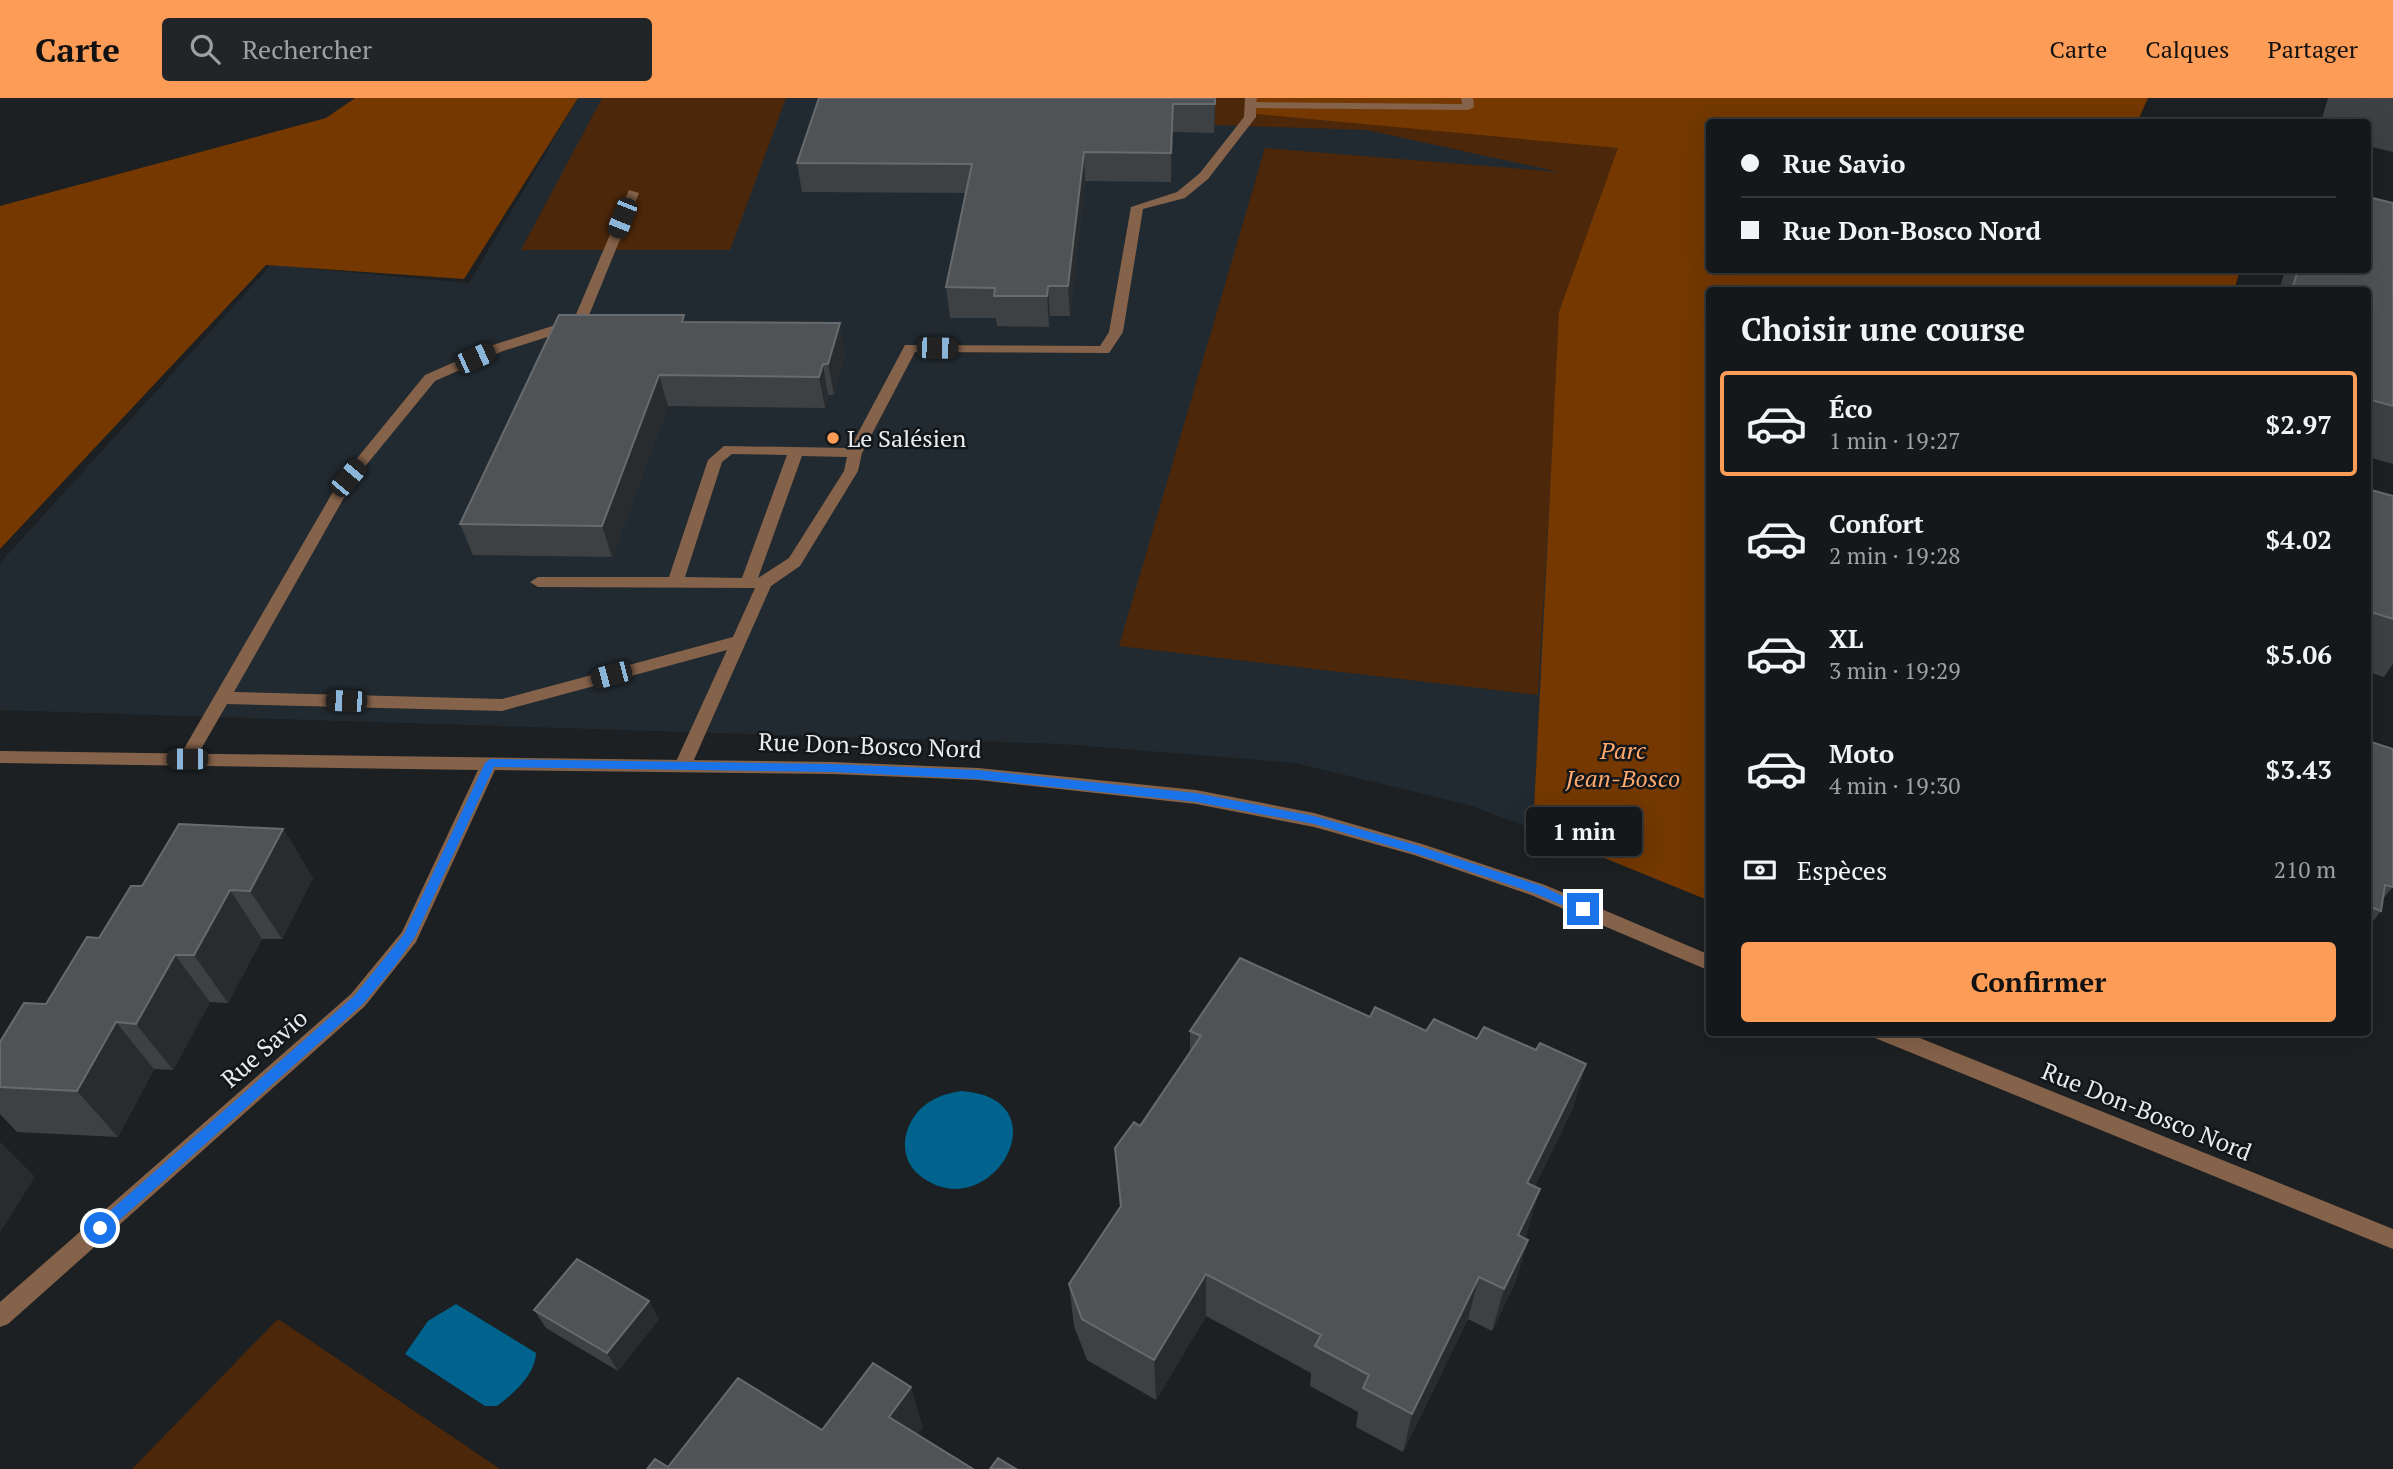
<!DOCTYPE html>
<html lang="fr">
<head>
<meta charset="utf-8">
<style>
  body { margin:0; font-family:"PT Serif",serif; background:#222527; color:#f1f3f6; height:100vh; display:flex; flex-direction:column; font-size:26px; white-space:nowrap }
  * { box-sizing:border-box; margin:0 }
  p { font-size:23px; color:#9da0a2 }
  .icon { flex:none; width:38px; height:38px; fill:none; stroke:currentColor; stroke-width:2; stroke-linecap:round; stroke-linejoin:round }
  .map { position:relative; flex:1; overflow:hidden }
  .panel { position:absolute; left:1706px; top:189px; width:665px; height:749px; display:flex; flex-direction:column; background:#15181a; border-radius:7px; box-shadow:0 7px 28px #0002,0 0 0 2px #343739 }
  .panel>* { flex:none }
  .hud { position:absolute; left:1706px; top:21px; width:665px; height:154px; border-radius:7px; box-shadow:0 7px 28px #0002,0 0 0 2px #343739; display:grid; align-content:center; height:154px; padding:0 35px; background:#15181a }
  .end { position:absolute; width:32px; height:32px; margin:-16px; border:9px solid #1a73e8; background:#fff; box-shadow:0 0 0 4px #fff }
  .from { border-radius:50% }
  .bubble { position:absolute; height:49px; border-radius:7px; background:#15181a; box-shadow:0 7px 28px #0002,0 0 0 2px #343739; font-size:23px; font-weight:700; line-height:49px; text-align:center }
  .car { position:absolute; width:21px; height:42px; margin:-21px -10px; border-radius:9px; box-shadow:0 0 5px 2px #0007; background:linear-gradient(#222 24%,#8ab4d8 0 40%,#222 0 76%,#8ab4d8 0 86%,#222 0) }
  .hud b { display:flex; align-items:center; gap:24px; height:66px; font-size:26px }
  .hud b+b { border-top:2px solid #343739 }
  .hud i { width:18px; height:18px; background:#f1f3f6 }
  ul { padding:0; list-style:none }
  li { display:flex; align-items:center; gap:21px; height:105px; margin:0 14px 10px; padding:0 21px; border:4px solid transparent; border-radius:7px }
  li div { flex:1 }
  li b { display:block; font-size:26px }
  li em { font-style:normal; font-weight:700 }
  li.active { border-color:#fd9c56 }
  li>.icon { width:63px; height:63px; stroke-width:1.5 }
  h2 { padding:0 35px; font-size:32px; line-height:84px }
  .pay { display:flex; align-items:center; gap:18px; height:77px; padding:0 35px; font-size:26px }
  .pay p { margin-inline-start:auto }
  .button { display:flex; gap:14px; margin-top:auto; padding:14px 35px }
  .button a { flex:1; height:80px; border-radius:7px; background:#fd9c56; color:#111; font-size:28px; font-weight:700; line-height:80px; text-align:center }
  header { display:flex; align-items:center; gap:42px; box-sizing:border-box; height:98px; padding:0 35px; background:#fd9c56; color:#111 }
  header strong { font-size:33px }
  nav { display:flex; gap:38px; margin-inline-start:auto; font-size:24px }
  .search { width:490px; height:63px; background:#222527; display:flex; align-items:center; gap:18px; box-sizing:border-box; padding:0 24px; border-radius:7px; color:#9da0a2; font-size:26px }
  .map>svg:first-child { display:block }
  .built { fill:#212a30 }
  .green { fill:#4c270a }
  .forest { fill:#743800 }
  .water { fill:#00638e }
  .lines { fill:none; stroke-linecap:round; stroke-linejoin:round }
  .lane { fill:#85624a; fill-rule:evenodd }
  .street { fill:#85624a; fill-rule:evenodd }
  .wall { fill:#3e4143 }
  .shaded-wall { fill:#292c2e }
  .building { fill:#505355; stroke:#686b6d; stroke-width:2 }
  .route { fill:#1a73e8 }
  .poi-dot { fill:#fd9c56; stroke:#131618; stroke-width:2.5 }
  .labels { text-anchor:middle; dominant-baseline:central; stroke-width:5; stroke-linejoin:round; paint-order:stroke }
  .poi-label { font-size:24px; fill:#e9ebed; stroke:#131618; text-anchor:start }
  .street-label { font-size:24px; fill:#e9ebed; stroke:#131618 }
  .park-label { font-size:24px; font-style:italic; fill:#ffa86c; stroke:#131618 }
</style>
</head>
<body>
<header>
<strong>Carte</strong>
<div class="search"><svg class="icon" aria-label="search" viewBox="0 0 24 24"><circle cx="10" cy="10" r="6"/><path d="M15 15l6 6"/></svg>Rechercher</div>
<nav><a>Carte</a><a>Calques</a><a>Partager</a></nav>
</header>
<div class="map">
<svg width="2393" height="1371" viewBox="0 0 2393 1371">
  <rect width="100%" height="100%" fill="#1c2022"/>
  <path class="built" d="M578 0H1406L1567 76 1533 731 1469 707 1295 665 1062 646 0 612V465L271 167 469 185Z"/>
  <path class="green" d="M602 0H786L730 152H521Z
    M1215 0H2148L2137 24H1710V172H2240L2234 192H1710V803L1554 321 1538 597 1119 548 1265 50 1559 74 1367 32 1215 27Z
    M278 1221 308 1241 500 1371H132Z"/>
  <path class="forest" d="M355 0H578L464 181 266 167 0 451V108L326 20Z
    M1253 0H2148L2137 24H1710V172H2240L2234 192H1710V803L1533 731 1559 214 1618 50 1246 15Z"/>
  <path class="water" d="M961 993C1068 1000 988 1135 918 1076 894 1055 906 1017 931 1003 940 997 951 995 961 993Z
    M456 1206 536 1255C535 1277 514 1295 497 1308H485L405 1256 428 1223Z"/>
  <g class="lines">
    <path class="lane" d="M1245 0H1257L1256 4 1462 6 1461 0H1473L1474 9 1468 12 1256 10V19L1208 81 1185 100 1143 111 1123 234 1109 255 915 254 862 355 858 373 800 468 771 488 689 673H677L674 668 727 552 502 613 227 606 193 665H181L178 661 341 380 425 277 493 247 574 221 629 92 639 95 585 227 503 253 435 283 354 382 234 594 502 601 733 539 755 490 538 489 530 484 538 479H669L708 362 724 348 850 350 905 247 1100 248 1109 234 1131 109 1177 94 1200 75 1244 19ZM732 356 787 357 742 480 685 479 722 364ZM802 358 847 359 844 373 789 460 758 480Z"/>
    <path class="street" d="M0 653 832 664 978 670 1196 692 1314 715 1422 746 1545 787 1710 857V873L1531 797 1414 757 1314 729 1196 706 978 682 832 676 495 672 416 844 365 908 8 1226 0 1229V1204L351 896 402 834 478 672 0 665Z
      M1872 934H1905L2393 1131V1151L1875 940Z"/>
  </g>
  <path class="wall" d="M819 0H1215L1214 35 1173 34 1171 84 1085 83 1070 218H1050L1049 229 997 228 996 220H950L946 189 966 95 802 94 797 65Z
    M2328 0H2393V54L2368 48V24H2321Z
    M2393 105V366L2368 359V192H2279L2285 172H2368Z
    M685 224 845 256 834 297H828L825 310 668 308 612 459 473 457 460 426Z
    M2368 391 2393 398V566L2384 579 2368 574Z
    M2368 643 2393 789 2383 801 2381 813 2368 830Z
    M283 731 313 780 282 841H262L228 905 210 904 173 972 154 971 118 1039 17 1034 0 1016V944L46 906 99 840Z
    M1370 919 1426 933 1536 952 1586 966 1572 1012 1535 1088 1527 1135 1524 1141 1528 1142 1515 1185 1492 1233 1468 1221 1403 1354 1356 1329 1358 1314 1310 1288 1311 1275 1206 1218 1156 1302 1087 1262 1074 1228 1069 1186 1120 1109 1115 1050 1140 1028 1190 955V933Z
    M534 1212 659 1221 618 1273 546 1230Z"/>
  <path class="shaded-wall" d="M1173 6V34L1171 84V55Z
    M1084 54 1085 83 1070 218 1068 188Z
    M1048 188 1050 218 1049 229 1047 198Z
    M840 225 845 256 834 297 828 266Z
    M823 266 828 297 825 310 819 279Z
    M659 277 668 308 612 459 602 428Z
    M283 731 313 780 282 841 250 793Z
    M230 792 262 841 228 905 194 857Z
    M175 857 210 904 173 972 136 926Z
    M116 924 154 971 118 1039 77 993Z
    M1586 966 1572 1012 1515 1129 1527 1085Z
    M0 1044 35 1079 0 1134Z
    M1540 1091 1527 1135 1505 1180 1518 1137Z
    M1528 1142 1515 1185 1492 1233 1504 1191Z
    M1206 1176V1218L1156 1302 1154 1262Z
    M1479 1179 1468 1221 1403 1354 1412 1316Z
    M649 1203 659 1221 618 1273 607 1255Z
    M911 1289 923 1329 902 1358 889 1319Z"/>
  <path class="building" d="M819 0H1215V6H1173L1171 55 1084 54 1068 188H1048L1047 198H994L995 190 946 189 972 66 797 65Z
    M2368 99 2393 105V308L2368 301V192H2292L2298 172H2368Z
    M559 217H684L682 224 840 225 828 266H823L819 279 659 277 602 428 460 426Z
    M2368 391 2393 398V521L2368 513Z
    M2368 643 2393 651V789L2385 787 2381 813 2368 808Z
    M179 726 283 731 250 793 230 792 194 857H175L136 926 116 924 77 993 0 989V944L24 905 46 906 87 839 99 840 131 788H142Z
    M1240 860 1370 919 1375 909 1426 933 1434 921 1477 941 1484 929 1536 952 1540 945 1586 966 1527 1085 1540 1091 1518 1137 1528 1142 1504 1191 1479 1179 1412 1316 1363 1290 1369 1277 1315 1248 1321 1237 1206 1176 1154 1262 1082 1221 1069 1186 1121 1108 1115 1050 1134 1024 1140 1028 1201 938 1190 933Z
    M577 1161 649 1203 607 1255 534 1212Z
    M873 1265 911 1289 889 1319 973 1371H647L655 1361 668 1369 738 1280 822 1332Z
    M998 1360 1016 1371H990Z"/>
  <path class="route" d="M490 661 832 666 978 672 1196 695 1314 718 1416 747 1542 788 1589 811 1583 816 1534 795 1414 755 1314 726 1196 704 978 681 832 674 494 669 415 839 394 869 363 906 105 1135H95V1126L354 898 404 836 485 665Z"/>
  <circle class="poi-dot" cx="833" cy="340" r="7"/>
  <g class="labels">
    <g class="poi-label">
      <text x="847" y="340">Le Salésien</text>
    </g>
    <g class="street-label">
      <text transform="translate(870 647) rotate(2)">Rue Don-Bosco Nord</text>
      <text transform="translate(264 950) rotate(-41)">Rue Savio</text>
      <text transform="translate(2147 1013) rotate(22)">Rue Don-Bosco Nord</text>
    </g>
    <g class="park-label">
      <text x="1623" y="652">Parc<tspan x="1623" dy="28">Jean-Bosco</tspan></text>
    </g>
  </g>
</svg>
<i class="end from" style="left:100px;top:1130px"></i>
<i class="end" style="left:1583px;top:811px"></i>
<div class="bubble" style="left:1526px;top:709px;width:116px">1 min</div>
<i class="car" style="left:622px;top:120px;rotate:202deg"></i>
<i class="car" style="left:937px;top:250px;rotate:91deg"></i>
<i class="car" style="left:475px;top:260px;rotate:66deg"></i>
<i class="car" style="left:348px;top:380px;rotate:40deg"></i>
<i class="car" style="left:611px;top:577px;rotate:255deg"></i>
<i class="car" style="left:346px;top:603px;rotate:272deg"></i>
<i class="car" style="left:187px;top:661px;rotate:270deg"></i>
<div class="hud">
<b><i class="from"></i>Rue Savio</b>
<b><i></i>Rue Don-Bosco Nord</b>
</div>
<section class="panel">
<h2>Choisir une course</h2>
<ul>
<li class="active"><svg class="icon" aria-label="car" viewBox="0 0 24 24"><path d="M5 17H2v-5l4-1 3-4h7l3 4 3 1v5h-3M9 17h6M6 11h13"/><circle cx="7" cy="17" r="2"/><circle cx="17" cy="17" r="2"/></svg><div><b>Éco</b><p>1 min · 19:27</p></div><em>$2.97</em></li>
<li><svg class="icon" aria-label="car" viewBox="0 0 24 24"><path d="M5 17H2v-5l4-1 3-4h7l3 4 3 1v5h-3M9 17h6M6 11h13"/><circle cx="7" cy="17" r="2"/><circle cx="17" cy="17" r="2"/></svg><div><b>Confort</b><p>2 min · 19:28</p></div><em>$4.02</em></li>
<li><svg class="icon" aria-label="car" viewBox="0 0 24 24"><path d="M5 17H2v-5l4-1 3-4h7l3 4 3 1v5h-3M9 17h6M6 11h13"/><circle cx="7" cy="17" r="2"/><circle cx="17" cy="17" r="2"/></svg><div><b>XL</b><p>3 min · 19:29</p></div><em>$5.06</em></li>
<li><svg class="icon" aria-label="car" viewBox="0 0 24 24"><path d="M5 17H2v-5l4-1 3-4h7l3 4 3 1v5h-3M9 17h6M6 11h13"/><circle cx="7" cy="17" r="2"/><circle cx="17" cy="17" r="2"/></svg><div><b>Moto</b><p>4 min · 19:30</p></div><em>$3.43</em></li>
</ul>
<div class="pay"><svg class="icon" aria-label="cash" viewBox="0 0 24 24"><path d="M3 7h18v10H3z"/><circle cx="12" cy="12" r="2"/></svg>Espèces<p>210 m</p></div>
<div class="button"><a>Confirmer</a></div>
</section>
</div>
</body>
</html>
